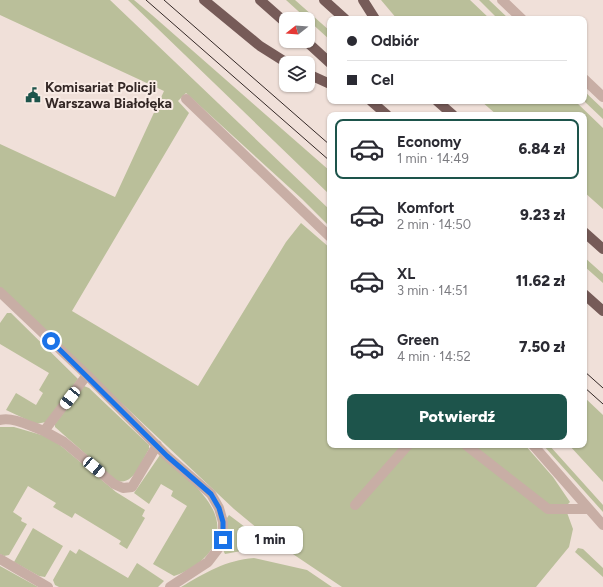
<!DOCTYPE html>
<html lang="pl">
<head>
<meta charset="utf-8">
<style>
  body { margin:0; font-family:Figtree,sans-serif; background:#f2f2f3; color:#2b2b33; height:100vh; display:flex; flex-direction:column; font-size:15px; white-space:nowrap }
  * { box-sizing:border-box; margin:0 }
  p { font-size:13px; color:#7c7c81 }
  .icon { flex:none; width:22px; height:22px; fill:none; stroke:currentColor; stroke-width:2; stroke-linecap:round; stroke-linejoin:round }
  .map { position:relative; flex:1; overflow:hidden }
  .sheet { position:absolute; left:327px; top:112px; width:260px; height:336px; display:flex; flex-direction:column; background:#fff; border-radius:8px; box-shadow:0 1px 3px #0004 }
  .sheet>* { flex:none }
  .banner { position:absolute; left:327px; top:16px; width:260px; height:88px; border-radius:8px; box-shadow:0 1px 3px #0004; display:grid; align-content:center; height:88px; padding:0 20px; background:#fff }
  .needle { width:26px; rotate:253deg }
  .fabs { position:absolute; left:279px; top:12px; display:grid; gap:8px }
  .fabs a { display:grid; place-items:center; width:36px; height:36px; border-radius:8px; background:#fff; box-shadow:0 1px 3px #0004; font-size:20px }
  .end { position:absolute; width:18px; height:18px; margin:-9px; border:5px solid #1a73e8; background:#fff; box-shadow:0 0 0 2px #fff }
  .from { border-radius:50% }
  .bubble { position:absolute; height:28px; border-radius:8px; background:#fff; box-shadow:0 1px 3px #0004; font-size:13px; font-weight:800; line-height:28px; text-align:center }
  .car { position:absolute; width:12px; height:24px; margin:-12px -6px; border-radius:5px; box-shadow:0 0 3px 1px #0007; background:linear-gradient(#fff 24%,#345 0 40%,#fff 0 76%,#345 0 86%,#fff 0) }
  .banner b { display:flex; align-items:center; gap:14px; height:38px; font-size:15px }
  .banner b+b { border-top:1px solid #e1e1e2 }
  .banner i { width:10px; height:10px; background:#2b2b33 }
  ul { padding:7px 0 0; list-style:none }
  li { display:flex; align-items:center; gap:12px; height:60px; margin:0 8px 6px; padding:0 12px; border:2px solid transparent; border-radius:8px }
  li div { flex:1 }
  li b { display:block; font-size:15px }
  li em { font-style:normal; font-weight:800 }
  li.on { border-color:#1d544b }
  li>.icon { width:36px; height:36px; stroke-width:1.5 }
  .primary-button { display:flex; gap:8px; margin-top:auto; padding:8px 20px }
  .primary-button a { flex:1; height:46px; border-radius:8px; background:#1d544b; color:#fff; font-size:16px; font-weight:800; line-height:46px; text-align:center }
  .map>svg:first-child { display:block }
  .green { fill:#babf9a }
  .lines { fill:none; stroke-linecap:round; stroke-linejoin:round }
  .service { stroke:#c8aea5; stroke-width:10 }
  .minor { stroke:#c8aea5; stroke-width:10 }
  .primary { stroke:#765b58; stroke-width:10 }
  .tram { stroke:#342826; stroke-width:1 }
  .route { stroke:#1a73e8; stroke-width:5 }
  .labels { text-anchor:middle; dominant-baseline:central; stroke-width:4; stroke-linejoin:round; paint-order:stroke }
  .poi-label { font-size:14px; font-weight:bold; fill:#342826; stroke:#f8ebe5; text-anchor:start }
</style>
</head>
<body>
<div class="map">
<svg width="603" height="587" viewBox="0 0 603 587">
  <rect width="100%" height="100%" fill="#f0e0d9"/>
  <path class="green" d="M0 0H110L330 210V227L302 199 186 93 178 101 189 113 72 311 198 386 286 242 301 223 330 248V445H525L553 477 570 502 565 507 573 529 569 547 536 587H342L269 538 234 509 0 289V144L115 197 164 91 0 15Z
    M128 0H134L152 15 330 171V195Z
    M286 0H295L330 31V40Z
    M381 0H470L490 19H397Z
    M479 0H489L509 19H498Z
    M584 91 603 109V119L584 101Z
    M481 101H575L603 128V209L584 192V115H497Z
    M584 257 603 274V283L584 266Z
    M7 313H11L78 379 46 422 36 424 6 410 16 393 36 405 43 393 39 390 49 373 0 344V323Z
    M84 386 89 388 149 445V449C141 462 133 488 115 480L55 427V424Z
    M584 397 603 415V482L569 445H584Z
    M0 427H14L45 436 60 445 116 492 145 510 142 516 145 518 127 549 119 544 121 541 75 513 72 518 53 507 56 503 28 486 13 512 22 518 21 521 27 524 9 555 4 556 0 554Z
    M543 445H549L603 505V512Z
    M160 455C186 479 235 509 211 550 203 562 187 572 174 576L153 564 187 506 171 496 173 491 161 484 149 504 134 493Z
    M229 515 273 548 275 551 252 549 225 554 222 548 228 536 227 518Z
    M33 528 63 546 45 577 39 576 14 562Z
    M578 548 583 549 603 568V577L575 552Z
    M79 549 128 578 137 563 164 581 158 587H59L55 585 53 580 70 550 76 554Z
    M254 558 307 570 332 587H181C205 573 226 560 254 558Z
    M0 566 38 587H0Z"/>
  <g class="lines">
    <path class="service" d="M186 99 330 237
      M0 292 87 375 167 456 211 494 219 508 223 522V540L218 549 208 562 170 587
      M87 375 44 431 64 442 114 484 123 488 132 487 157 445
      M0 420C12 416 32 427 44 431
      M466 445 548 509H588
      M533 445 603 525
      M355 505 408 445
      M0 559 48 587"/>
    <path class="minor" d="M502 0 522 19
      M584 79 603 97"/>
    <path class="primary" d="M204 0 260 46 287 63
      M260 0 286 23
      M324 0 345 19
      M363 0 375 19
      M306 41 330 63
      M308 74 330 84
      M371 101 387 115
      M437 101 453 115
      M584 232 603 249
      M584 294 603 311"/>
    <path class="tram" d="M146 0 330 161
      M164 0 330 145
      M584 371 603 388
      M584 387 603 404"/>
  </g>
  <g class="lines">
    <path class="route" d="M51 341 167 456 211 494 219 508 223 522V540"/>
  </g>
  <defs>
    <g id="civic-bare" transform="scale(1.2)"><path d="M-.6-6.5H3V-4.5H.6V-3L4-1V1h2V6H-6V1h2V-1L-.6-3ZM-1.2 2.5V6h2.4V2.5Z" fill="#1d544b" stroke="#f8ebe5" stroke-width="2.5" paint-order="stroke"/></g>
  </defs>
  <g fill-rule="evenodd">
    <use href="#civic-bare" x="33" y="95"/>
  </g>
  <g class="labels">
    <g class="poi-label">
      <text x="45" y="87">Komisariat Policji<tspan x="45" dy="16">Warszawa Białołęka</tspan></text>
    </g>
  </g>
</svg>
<div class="fabs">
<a><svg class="needle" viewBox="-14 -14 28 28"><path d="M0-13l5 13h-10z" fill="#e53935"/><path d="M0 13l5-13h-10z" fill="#7c7c81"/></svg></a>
<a><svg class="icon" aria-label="layers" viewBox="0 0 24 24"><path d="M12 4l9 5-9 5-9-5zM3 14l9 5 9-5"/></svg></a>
</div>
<i class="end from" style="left:51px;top:341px"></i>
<i class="end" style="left:223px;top:540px"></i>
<div class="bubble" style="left:237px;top:526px;width:66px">1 min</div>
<i class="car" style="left:70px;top:398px;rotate:218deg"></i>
<i class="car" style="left:94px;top:467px;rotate:130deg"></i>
<div class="banner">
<b><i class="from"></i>Odbiór</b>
<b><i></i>Cel</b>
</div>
<section class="sheet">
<ul>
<li class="on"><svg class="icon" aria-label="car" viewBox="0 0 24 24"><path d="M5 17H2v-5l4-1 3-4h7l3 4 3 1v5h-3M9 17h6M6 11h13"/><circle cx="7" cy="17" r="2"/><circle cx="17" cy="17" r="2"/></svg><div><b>Economy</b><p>1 min · 14:49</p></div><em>6.84 zł</em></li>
<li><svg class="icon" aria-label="car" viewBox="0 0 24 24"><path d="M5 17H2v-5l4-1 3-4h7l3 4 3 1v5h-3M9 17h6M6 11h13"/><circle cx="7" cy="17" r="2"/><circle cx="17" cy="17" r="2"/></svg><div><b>Komfort</b><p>2 min · 14:50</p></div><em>9.23 zł</em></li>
<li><svg class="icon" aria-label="car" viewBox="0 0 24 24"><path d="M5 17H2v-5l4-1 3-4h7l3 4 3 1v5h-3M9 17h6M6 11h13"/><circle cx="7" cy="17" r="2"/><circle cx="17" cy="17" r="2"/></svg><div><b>XL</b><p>3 min · 14:51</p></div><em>11.62 zł</em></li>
<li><svg class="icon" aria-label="car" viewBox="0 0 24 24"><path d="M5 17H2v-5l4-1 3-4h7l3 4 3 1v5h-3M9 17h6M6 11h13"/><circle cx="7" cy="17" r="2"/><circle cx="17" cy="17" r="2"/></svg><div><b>Green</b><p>4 min · 14:52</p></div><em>7.50 zł</em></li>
</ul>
<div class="primary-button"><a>Potwierdź</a></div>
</section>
</div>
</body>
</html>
